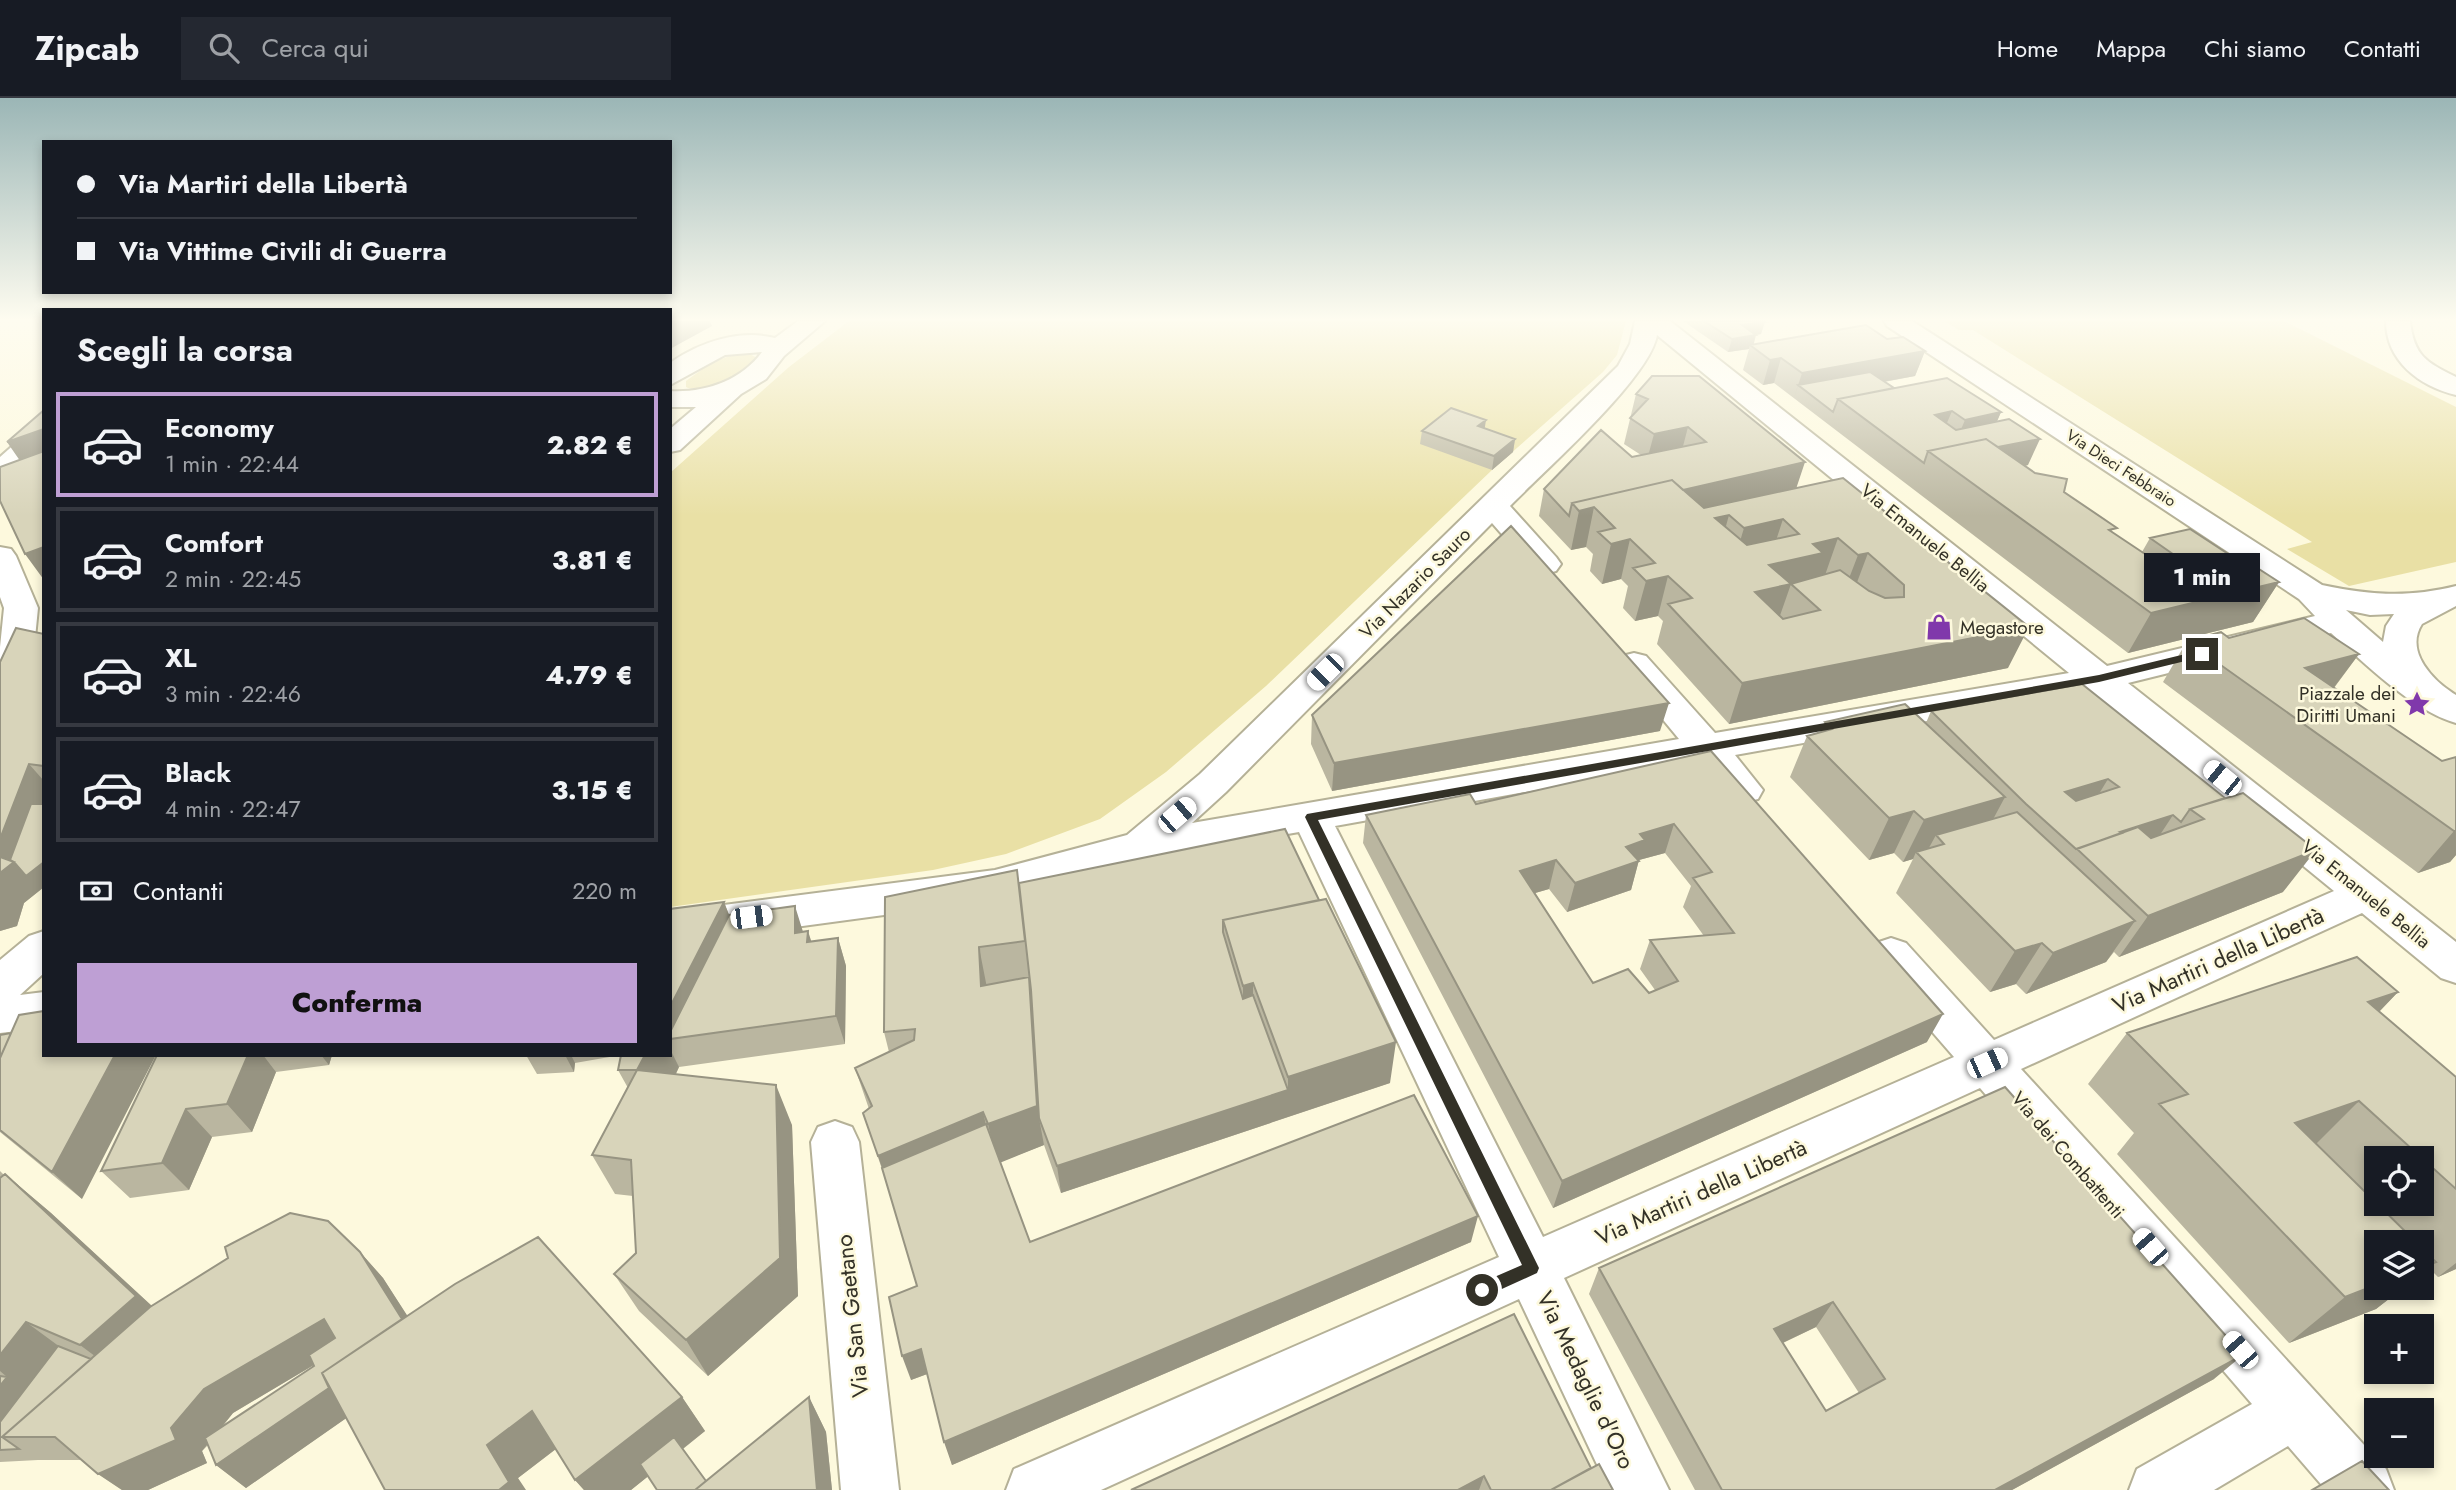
<!DOCTYPE html>
<html lang="it">
<head>
<meta charset="utf-8">
<style>
  body { margin:0; font-family:Jost,sans-serif; background:#242831; color:#f1f3f6; height:100vh; display:flex; flex-direction:column; font-size:26px; white-space:nowrap }
  * { box-sizing:border-box; margin:0 }
  p { font-size:23px; color:#9ea1a6 }
  .icon { flex:none; width:38px; height:38px; fill:none; stroke:currentColor; stroke-width:2; stroke-linecap:round; stroke-linejoin:round }
  .map { position:relative; flex:1; overflow:hidden }
  .side { position:absolute; left:42px; top:210px; width:630px; height:749px; display:flex; flex-direction:column; background:#171b24; border-radius:0px; box-shadow:0 4px 10px #0003 }
  .side>* { flex:none }
  .banner { position:absolute; left:42px; top:42px; width:630px; height:154px; border-radius:0px; box-shadow:0 4px 10px #0003; display:grid; align-content:center; height:154px; padding:0 35px; background:#171b24 }
  .controls { position:absolute; left:2364px; top:1048px; display:grid; gap:14px }
  .controls a { display:grid; place-items:center; width:70px; height:70px; border-radius:0px; background:#171b24; box-shadow:0 4px 10px #0003; font-size:35px }
  .end { position:absolute; width:32px; height:32px; margin:-16px; border:9px solid #333127; background:#fff; box-shadow:0 0 0 4px #fff }
  .from { border-radius:50% }
  .bubble { position:absolute; height:49px; border-radius:0px; background:#171b24; box-shadow:0 4px 10px #0003; font-size:23px; font-weight:800; line-height:49px; text-align:center }
  .car { position:absolute; width:21px; height:42px; margin:-21px -10px; border-radius:9px; box-shadow:0 0 5px 2px #0007; background:linear-gradient(#fff 24%,#345 0 40%,#fff 0 76%,#345 0 86%,#fff 0) }
  .banner b { display:flex; align-items:center; gap:24px; height:66px; font-size:26px }
  .banner b+b { border-top:2px solid #363941 }
  .banner i { width:18px; height:18px; background:#f1f3f6 }
  ul { padding:0; list-style:none }
  li { display:flex; align-items:center; gap:21px; height:105px; margin:0 14px 10px; padding:0 21px; border:4px solid #363941; border-radius:0px }
  li div { flex:1 }
  li b { display:block; font-size:26px }
  li em { font-style:normal; font-weight:800 }
  li.active { border-color:#be9fd4 }
  li>.icon { width:63px; height:63px; stroke-width:1.5 }
  h2 { padding:0 35px; font-size:32px; line-height:84px }
  .pay { display:flex; align-items:center; gap:18px; height:77px; padding:0 35px; font-size:26px }
  .pay p { margin-inline-start:auto }
  .primary-button { display:flex; gap:14px; margin-top:auto; padding:14px 35px }
  .primary-button a { flex:1; height:80px; border-radius:0px; background:#be9fd4; color:#111; font-size:28px; font-weight:800; line-height:80px; text-align:center }
  header { display:flex; align-items:center; gap:42px; box-sizing:border-box; height:98px; padding:0 35px; background:#171b24; border-bottom:2px solid #363941 }
  header strong { font-size:33px }
  nav { display:flex; gap:38px; margin-inline-start:auto; font-size:24px }
  .search { width:490px; height:63px; background:#242831; display:flex; align-items:center; gap:18px; box-sizing:border-box; padding:0 24px; border-radius:0px; color:#9ea1a6; font-size:26px }
  .map>svg:first-child { display:block }
  .green { fill:#e9e0a5 }
  .lines { fill:none; stroke-linecap:round; stroke-linejoin:round }
  .minor-casing { stroke:#b5b197; stroke-width:4 }
  .minor { fill:#fff; fill-rule:evenodd }
  .wall { fill:#bab6a0; fill-rule:evenodd }
  .shaded-wall { fill:#979482 }
  .building { fill:#d8d4ba; stroke:#979482; stroke-width:2; fill-rule:evenodd }
  .route { fill:#333127 }
  .labels { text-anchor:middle; dominant-baseline:central; stroke-width:5; stroke-linejoin:round; paint-order:stroke }
  .far-street-label { font-size:16px; fill:#333127; stroke:#fdf9dd }
  .street-label { font-size:19px; fill:#333127; stroke:#fdf9dd }
  .poi-label { font-size:19px; fill:#333127; stroke:#fdf9dd; text-anchor:start }
  .near-street-label { font-size:23px; fill:#333127; stroke:#fdf9dd }
</style>
</head>
<body>
<header>
<strong>Zipcab</strong>
<div class="search"><svg class="icon" aria-label="search" viewBox="0 0 24 24"><circle cx="10" cy="10" r="6"/><path d="M15 15l6 6"/></svg>Cerca qui</div>
<nav><a>Home</a><a>Mappa</a><a>Chi siamo</a><a>Contatti</a></nav>
</header>
<div class="map">
<svg width="2456" height="1392" viewBox="0 0 2456 1392">
  <rect width="100%" height="100%" fill="#fdf9dd"/>
  <path class="green" d="M849 223H1626L1617 257 1603 274 1492 372 1266 588 1166 674 1100 721 1006 756 933 772 670 809V375L789 269Z
    M1944 223H2284L2456 309V464L2349 488 2287 451 2312 444 1973 232H1959Z
    M736 256H750L757 260C746 274 703 298 686 289V283L712 264Z"/>
  <g class="lines">
    <g class="minor-casing">
      <path id="minor" d="M798 223H825L784 258 766 281 741 296 680 352 670 354V331L696 309H670V293C704 295 741 283 762 254L725 257 670 287V265C700 244 740 231 775 240Z
        M1635 223H1670L2107 568 2315 518 2299 501 1887 228 1884 223H1912L2322 487C2370 497 2408 500 2456 488V508L2422 526C2404 554 2434 584 2456 597V625C2413 613 2364 565 2331 535L2128 585 2456 844V885L2441 880 2362 815 2021 971 2386 1371 2394 1392H2326L2288 1348 2214 1392H2129L2137 1371 2252 1306 1980 990 1564 1180 1669 1392H1609L1519 1201 1101 1392H1006L1014 1371 1499 1159 1299 734 1140 762 995 802 670 846V814L995 772 1127 737 1200 676 1618 268 1630 246ZM1657 237 2069 575 1715 635 1646 558 1634 555 1622 558 1617 566 1679 641 1192 725 1226 694 1492 425 1534 473 1545 476 1556 473 1561 466 1556 459 1510 408C1544 373 1650 280 1657 237ZM2346 512 2370 517 2394 516 2386 528 2383 544ZM2091 594 2334 793 1994 942 1906 845 1891 840 1876 845 1869 857 1876 869 1954 959 1543 1139 1335 728 1698 663C1716 684 1728 710 1758 701L1763 692 1735 657Z
        M2386 223H2410C2414 258 2426 264 2456 279V297C2419 288 2386 263 2386 223Z
        M44 327V350L10 380 0 383V359L34 329Z
        M0 449 11 451 16 458 38 510 34 550 13 597 0 600V549L4 510 0 499Z
        M44 833V875L20 897 44 894V930L0 935V862L29 838Z
        M835 1023 852 1029 859 1044 899 1392H841L811 1044 818 1029Z"/>
    </g>
    <use href="#minor" class="minor"/>
  </g>
  <path class="wall" d="M1683 223H1763L1761 236 1755 237 1753 246 1887 241 1925 253 1915 278 1884 284 1894 290 2001 314 1997 323 2028 367 2025 368 2064 394 2115 436 2142 454 2150 440 2239 463 2279 484 2253 524 2128 555 1774 285 1763 287 1743 272 1749 251 1728 254Z
    M1652 278 1797 390 2008 570 1729 626 1657 546 1663 523 1658 518 1635 523 1623 510 1628 488 1621 481 1602 486 1590 473 1593 456 1586 449 1571 452 1539 418 1544 391 1632 359 1641 357 1624 346 1636 296Z
    M1485 330 1515 341 1513 354 1492 372 1420 346 1422 333Z
    M44 536V789L24 805 17 828 0 833V564Z
    M2229 540 2359 556 2334 590 2442 663 2456 659V757L2450 764 2418 775 2163 584 2187 543Z
    M2082 586 2283 794 2119 859 2114 854 2106 864 2026 896 2016 886 1990 894 1896 795 1913 761 1903 764 1894 755 1869 762 1790 679 1807 638 1821 634 1825 624 1926 625 1931 613Z
    M1312 617 1660 633 1332 693 1311 646Z
    M1711 653 1927 944 1553 1110 1363 745 1366 717 1476 706ZM1665 755 1691 788 1683 809 1704 838 1650 842 1640 871 1655 892 1649 895 1593 885 1535 795 1549 791 1567 814 1631 792 1639 762Z
    M1285 731 1390 985 1061 1095 1044 1047 1000 1064 1030 1144H1471L952 1367 927 1276 911 1282 917 1188 886 1083 863 1015 869 1011 855 970 889 954 884 934 1017 772 1019 785Z
    M724 804 729 817 803 833 812 844 838 840 846 868 845 946 679 969 676 976 792 1027 798 1198 708 1278 639 1213 614 1176 636 1155 633 1098 615 1096 592 1057 628 990 618 972 621 957 575 965 574 974 537 976 526 957H670V811Z
    M2398 894 2379 914 2456 979V1171L2438 1179 2429 1170 2422 1175V1144H2376V1190H2403L2376 1211 2289 1245 2117 1056 2134 1035 2088 986 2127 935ZM2376 1060H2422V1106H2376Z
    M0 937 82 1101 0 1034Z
    M157 957H332L329 967 276 974 252 1034 212 1039 189 1092 130 1100 101 1073Z
    M2005 989 2214 1281 2012 1392H1695L1589 1196 1599 1170ZM1816 1229 1859 1295 1826 1313 1783 1245Z
    M0 1073 4 1077 5 1076 51 1115 152 1208 360 1154 383 1180 407 1218 682 1299 705 1333 683 1351 706 1383 809 1299 826 1334 832 1392H657L648 1378 631 1392H584L575 1382 556 1351 518 1380 346 1320 246 1390 216 1367 208 1347 202 1353 207 1365 148 1392H122L98 1376 82 1362H38L0 1364ZM314 1267V1268L222 1329 233 1315Z
    M1591 1370 1613 1392H1131Z"/>
  <path class="shaded-wall" d="M670 223H710L712 228 670 251Z
    M1765 224 1761 236 1739 240 1742 227Z
    M1756 237 1753 249 1750 247 1749 251 1728 254 1732 241Z
    M1925 253 1915 278 1811 297 1798 287 1794 300 1802 275Z
    M1781 260 1774 285 1763 287 1770 262Z
    M1952 313 1941 339 1935 317Z
    M2001 314 1990 340 1954 348 1965 322Z
    M1486 322 1484 335 1478 328Z
    M1688 329 1681 356 1647 362 1654 336Z
    M44 331V364L25 370 7 344Z
    M1515 341 1513 354 1492 372 1494 358Z
    M2040 341 2028 367 1966 380 1940 361Z
    M1805 364 1796 391 1615 430 1596 411Z
    M1594 409 1586 449 1571 452 1579 413Z
    M1729 417 1718 457 1715 420Z
    M1783 421 1770 461 1732 470 1744 430Z
    M1838 440 1824 480 1791 486 1777 526 1755 494 1769 467 1813 446Z
    M1630 441 1621 481 1602 486 1611 446Z
    M44 449V482L25 456Z
    M1868 455 1853 495 1843 496 1858 457Z
    M1668 478 1658 518 1635 523 1646 483Z
    M2279 484 2253 524 2128 555 2151 515Z
    M2029 529 2008 570 1729 626 1742 585Z
    M2359 556 2329 596 2305 570Z
    M1669 605 1660 633 1332 693 1334 665Z
    M29 666 44 683V789L24 805 17 828 0 833V741Z
    M2108 681 2091 709 2049 723 2065 694Z
    M2005 699 1983 740 1944 746 1936 737 1925 757 1916 754 1913 761 1903 764 1924 722Z
    M1914 713 1894 755 1869 762 1889 720Z
    M2173 717 2154 746 2120 734Z
    M1674 726 1665 755 1639 762 1631 792 1567 814 1575 785 1626 749 1640 736Z
    M2454 733H2456V757L2450 764 2418 775Z
    M2316 752 2283 794 2119 859 2148 818Z
    M1556 762 1549 791 1514 801 1520 773Z
    M724 804 740 845 670 941V909Z
    M795 808 804 837 795 835Z
    M2135 823 2106 864 2026 896 2053 855Z
    M808 833 817 861 807 844Z
    M838 840 846 868 845 946 836 918Z
    M2042 845 2016 886 1990 894 2015 853Z
    M979 849 987 890 981 888Z
    M1029 879 1036 920 1039 1020 1044 1047 997 1066 988 1026Z
    M1253 885V926L1243 929V888Z
    M2398 894 2349 945 2368 904Z
    M1943 916 1927 944 1553 1110 1562 1083Z
    M1396 944 1390 985 1061 1095 1057 1068 1288 992V979Z
    M670 951 679 969 658 1012 637 972 645 957H670Z
    M115 957H156L82 1101 52 1074Z
    M248 957H263L276 974 252 1034 227 1006Z
    M321 957H332L329 967Z
    M565 957H571L575 965 574 974Z
    M776 987 792 1027 798 1198 708 1278 686 1242Z
    M2359 1003 2308 1054 2295 1025Z
    M186 1011 212 1039 189 1092 162 1065Z
    M983 1014 992 1053 891 1097 878 1058Z
    M5 1076 51 1115 180 1234 55 1339 111 1270 80 1247Z
    M1478 1118 1471 1144 952 1367 944 1344Z
    M360 1154 383 1180 434 1259 246 1390 216 1367 411 1234Z
    M2436 1164 2422 1175V1169Z
    M2456 1165V1171L2438 1179Z
    M2376 1187V1190H2403L2376 1211 2289 1245 2345 1199Z
    M1833 1204 1816 1229 1759 1256 1774 1231Z
    M324 1221 349 1246 233 1315 202 1353 207 1365 148 1392H122L98 1376 171 1330 204 1291Z
    M26 1224 75 1260 2 1339 0 1352V1288L7 1279 0 1273V1257Z
    M921 1251 930 1275 911 1282 902 1258Z
    M2243 1257 2214 1281 2012 1392H1995Z
    M682 1299 705 1333 631 1392H584L575 1382Z
    M809 1299 826 1334 832 1392H817Z
    M532 1313 561 1347 518 1380 526 1392H499L487 1347Z
    M1484 1378 1479 1392H1458Z"/>
  <path class="building" d="M1704 223H1763L1765 224 1742 227 1756 237 1732 241Z
    M1866 227 1887 241 1903 239 1925 253 1802 275 1781 260 1770 262 1750 247Z
    M1870 274 1894 290 1838 301 1833 314 1798 287Z
    M1652 278H1699L1805 364 1683 392 1672 382 1572 405 1569 418 1544 391 1601 332 1632 359 1706 344 1688 329 1654 336 1630 320 1648 301 1636 296Z
    M1947 280 2001 314 1965 322 1952 313 1935 317 1956 332 2009 321 2040 341 1998 349 1986 341 1928 353 1924 365 1838 301Z
    M1451 310 1486 322 1478 328 1515 341 1494 358 1422 333Z
    M44 312V331L7 344Z
    M1986 341 2035 375 2067 381 2064 394 2117 430 2109 432 2160 466 2180 461 2150 440 2190 431 2239 463 2245 462 2279 484 2151 515 1928 353Z
    M44 353V449L25 456 0 403V369Z
    M1843 380 2029 529 1742 585 1668 506 1692 500 1668 478 1646 483 1633 470 1655 465 1630 441 1611 446 1598 434 1615 430 1594 409 1579 413 1572 405 1672 382 1704 410ZM1729 417 1744 430 1783 421 1799 436 1747 447 1715 420ZM1838 440 1858 457 1868 455 1904 487V499L1885 500 1869 493 1840 472 1791 486 1769 467 1823 455 1813 446ZM1791 486 1820 512 1783 521 1755 494Z
    M1511 428 1669 605 1334 665 1312 617Z
    M2304 520 2359 556 2305 570 2442 663 2456 659V733H2454L2187 543 2221 534 2229 540Z
    M16 530 44 536V668L29 666 0 741V564Z
    M2082 586 2225 700 2190 711 2181 724 2173 717 2120 734 2122 735 2076 751 2026 706 1931 613ZM2108 681 2119 689 2076 703 2065 694Z
    M1905 606 2005 699 1924 722 1914 713 1889 720 1807 638 1832 631 1825 624Z
    M1711 653 1943 916 1562 1083 1366 717 1470 696 1476 706ZM1674 726 1712 774 1693 780 1734 835 1650 842 1678 883 1649 895 1628 871 1593 885 1520 773 1556 762 1575 785 1639 763 1626 749 1645 742 1640 736Z
    M2243 695 2316 752 2148 818 2077 751 2138 729 2151 740 2204 721 2190 711Z
    M31 706H44V764L26 778 14 764 10 762Z
    M2017 714 2135 823 2053 855 2042 845 2015 853 1916 754 1944 746 1936 737Z
    M1285 731 1319 802 1223 822V834L1243 901 1253 897 1288 992 1057 1068 1039 1020 1031 892 1019 785Z
    M0 759 14 764 0 775Z
    M1017 772 1025 843 979 849 981 888 1029 879 1037 1008 988 1026 983 1014 878 1058 863 1015 872 1008 855 970 914 942 915 931 884 934 885 799Z
    M1326 801 1396 944 1288 979 1253 885 1243 888 1223 822Z
    M724 804 670 909V811Z
    M795 808V835L808 833 807 844 838 840 836 918 670 941V934L729 817Z
    M2357 859 2398 894 2368 904 2456 979V1091L2359 1003 2295 1025 2416 1144H2376V1187L2345 1199 2159 1006 2188 996 2127 935Z
    M44 913V957H115L52 1074 0 1032V960L19 917Z
    M11 935 0 960V937Z
    M157 957H248L227 1006 186 1011 162 1065 101 1073Z
    M621 957H645L637 972H618Z
    M637 972 776 987 780 1160 686 1242 614 1176 636 1155 631 1062 592 1057Z
    M2005 989 2243 1257 1995 1392H1722L1599 1170ZM1833 1204 1885 1281 1826 1313 1774 1231Z
    M1414 997 1478 1118 944 1344 921 1251 902 1258 889 1199 917 1188 882 1070 986 1026 1030 1144Z
    M5 1076 136 1198 80 1247 26 1224 0 1257V1080Z
    M290 1115 328 1123 360 1154 402 1221 322 1275 329 1290 216 1367 205 1340 314 1268 309 1257 335 1240 324 1221 204 1291 171 1330 176 1342 98 1376 55 1339H2L150 1209 228 1160 225 1149Z
    M538 1139 682 1299 575 1382 532 1313 487 1347 509 1384 499 1392H385L322 1275 455 1186Z
    M2422 1151 2436 1164 2422 1169Z
    M1514 1216 1591 1370 1551 1392H1491L1484 1378 1458 1392H1131Z
    M58 1248 91 1261 2 1339 19 1351 0 1352V1324Z
    M0 1278 7 1279 0 1288Z
    M809 1299 817 1392H695Z
    M674 1339 706 1383 695 1392H657L640 1366Z
    M2362 1363 2389 1392H2312Z
    M1599 1366 1613 1392H1551Z"/>
  <linearGradient id="sky" x2="0" y2="1"><stop stop-color="#9bb6b6"/><stop offset="0.53" stop-color="#fefcf0"/><stop offset="1" stop-color="#fefcf0" stop-opacity="0"/></linearGradient>
  <rect width="2456" height="418" fill="url(#sky)"/>
  <path class="route" d="M2202 552 2206 553V558L2099 584 1318 722 1539 1170 1537 1175 1482 1200 1476 1198V1187L1522 1167 1305 719 1307 716 2099 577Z"/>
  <defs>
    <g id="shop-bare" transform="scale(2.1)"><path d="M-5-2.5h2.3a2.7 3.5 0 0 1 5.4 0H5L5.5 6h-11ZM-1.5-2.5h3a1.5 2.3 0 0 0-3 0Z" fill="#8038ab" stroke="#fdf9dd" stroke-width="2.5" paint-order="stroke"/></g>
    <g id="sight-bare" transform="scale(2.1)"><path d="M0-6L1.8-2.2L6-1.7L2.9 1.2L3.7 5.4L0 3.3L-3.7 5.4L-2.9 1.2L-6-1.7L-1.8-2.2Z" fill="#8038ab" stroke="#fdf9dd" stroke-width="2.5" paint-order="stroke"/></g>
  </defs>
  <g fill-rule="evenodd">
    <use href="#shop-bare" x="1939" y="529"/>
    <use href="#sight-bare" x="2417" y="606"/>
  </g>
  <g class="labels">
    <g class="far-street-label">
      <text transform="translate(2121 370) rotate(33)">Via Dieci Febbraio</text>
    </g>
    <g class="street-label">
      <text transform="translate(1925 440) rotate(39)">Via Emanuele Bellia</text>
      <text transform="translate(1415 485) rotate(-45)">Via Nazario Sauro</text>
      <text transform="translate(2366 796) rotate(39)">Via Emanuele Bellia</text>
      <text transform="translate(2068 1057) rotate(49)">Via dei Combattenti</text>
    </g>
    <g class="poi-label">
      <text x="1960" y="529">Megastore</text>
      <text x="2396" y="595" text-anchor="end">Piazzale dei<tspan x="2396" dy="22">Diritti Umani</tspan></text>
    </g>
    <g class="near-street-label">
      <text transform="translate(2218 862) rotate(-24)">Via Martiri della Libertà</text>
      <text transform="translate(1701 1094) rotate(-24)">Via Martiri della Libertà</text>
      <text transform="translate(852 1218) rotate(-96)">Via San Gaetano</text>
      <text transform="translate(1586 1282) rotate(64)">Via Medaglie d'Oro</text>
    </g>
  </g>
</svg>
<div class="controls">
<a><svg class="icon" aria-label="locate" viewBox="0 0 24 24"><circle cx="12" cy="12" r="6"/><path d="M12 2v4M12 18v4M2 12h4M18 12h4"/></svg></a>
<a><svg class="icon" aria-label="layers" viewBox="0 0 24 24"><path d="M12 4l9 5-9 5-9-5zM3 14l9 5 9-5"/></svg></a>
<a>+</a>
<a>−</a>
</div>
<i class="end from" style="left:1482px;top:1192px"></i>
<i class="end" style="left:2202px;top:556px"></i>
<div class="bubble" style="left:2144px;top:455px;width:116px">1 min</div>
<i class="car" style="left:1325px;top:574px;rotate:225deg"></i>
<i class="car" style="left:2222px;top:680px;rotate:309deg"></i>
<i class="car" style="left:1177px;top:717px;rotate:49deg"></i>
<i class="car" style="left:751px;top:819px;rotate:83deg"></i>
<i class="car" style="left:1987px;top:965px;rotate:66deg"></i>
<i class="car" style="left:2150px;top:1149px;rotate:319deg"></i>
<i class="car" style="left:2240px;top:1252px;rotate:319deg"></i>
<div class="banner">
<b><i class="from"></i>Via Martiri della Libertà</b>
<b><i></i>Via Vittime Civili di Guerra</b>
</div>
<section class="side">
<h2>Scegli la corsa</h2>
<ul>
<li class="active"><svg class="icon" aria-label="car" viewBox="0 0 24 24"><path d="M5 17H2v-5l4-1 3-4h7l3 4 3 1v5h-3M9 17h6M6 11h13"/><circle cx="7" cy="17" r="2"/><circle cx="17" cy="17" r="2"/></svg><div><b>Economy</b><p>1 min · 22:44</p></div><em>2.82 €</em></li>
<li><svg class="icon" aria-label="car" viewBox="0 0 24 24"><path d="M5 17H2v-5l4-1 3-4h7l3 4 3 1v5h-3M9 17h6M6 11h13"/><circle cx="7" cy="17" r="2"/><circle cx="17" cy="17" r="2"/></svg><div><b>Comfort</b><p>2 min · 22:45</p></div><em>3.81 €</em></li>
<li><svg class="icon" aria-label="car" viewBox="0 0 24 24"><path d="M5 17H2v-5l4-1 3-4h7l3 4 3 1v5h-3M9 17h6M6 11h13"/><circle cx="7" cy="17" r="2"/><circle cx="17" cy="17" r="2"/></svg><div><b>XL</b><p>3 min · 22:46</p></div><em>4.79 €</em></li>
<li><svg class="icon" aria-label="car" viewBox="0 0 24 24"><path d="M5 17H2v-5l4-1 3-4h7l3 4 3 1v5h-3M9 17h6M6 11h13"/><circle cx="7" cy="17" r="2"/><circle cx="17" cy="17" r="2"/></svg><div><b>Black</b><p>4 min · 22:47</p></div><em>3.15 €</em></li>
</ul>
<div class="pay"><svg class="icon" aria-label="cash" viewBox="0 0 24 24"><path d="M3 7h18v10H3z"/><circle cx="12" cy="12" r="2"/></svg>Contanti<p>220 m</p></div>
<div class="primary-button"><a>Conferma</a></div>
</section>
</div>
</body>
</html>
